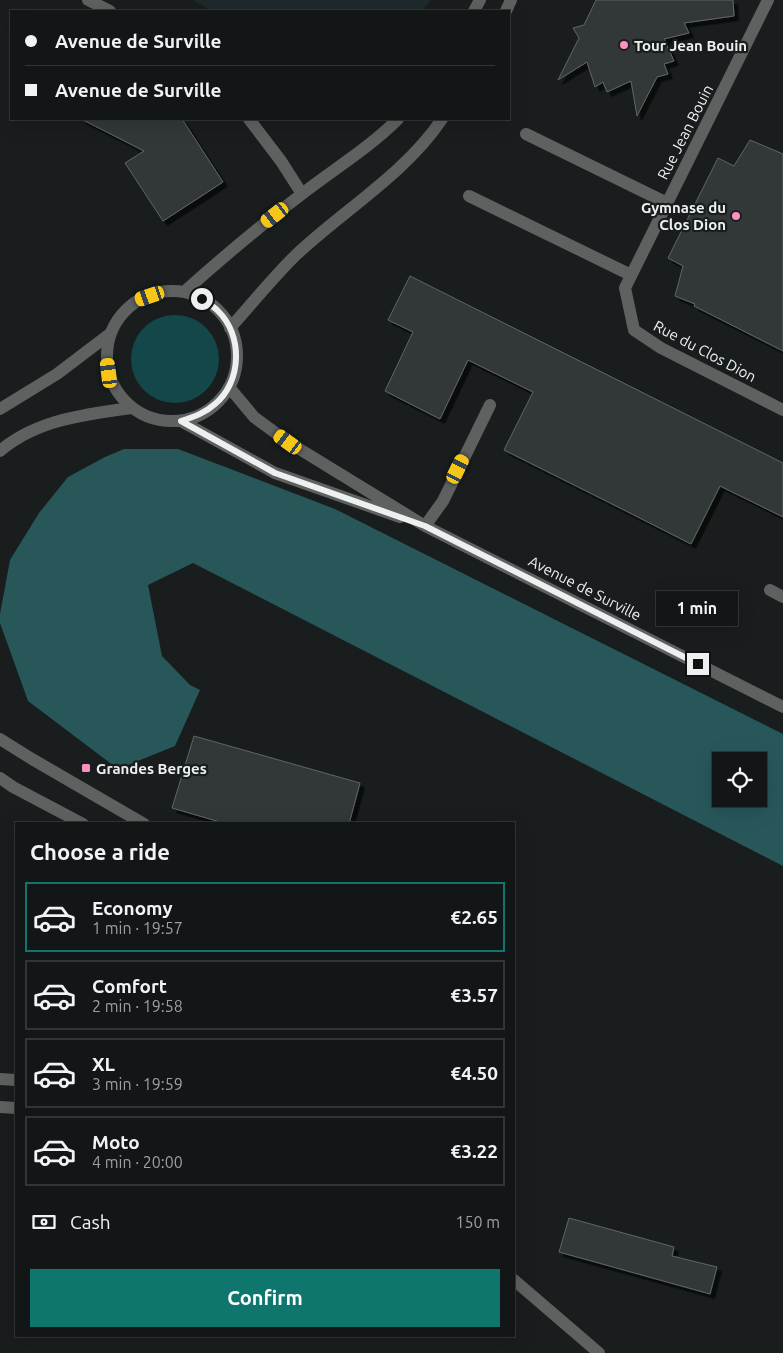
<!DOCTYPE html>
<html lang="en">
<head>
<meta charset="utf-8">
<style>
  body { margin:0; font-family:Ubuntu,sans-serif; background:#1c1f1f; color:#f1f3f6; height:100vh; display:flex; flex-direction:column; font-size:19px; white-space:nowrap }
  * { box-sizing:border-box; margin:0 }
  p { font-size:16px; color:#9d9fa1 }
  .icon { flex:none; width:28px; height:28px; fill:none; stroke:currentColor; stroke-width:2; stroke-linecap:round; stroke-linejoin:round }
  .map { position:relative; flex:1; overflow:hidden }
  .side { position:absolute; left:15px; top:822px; width:500px; height:515px; display:flex; flex-direction:column; background:#131616; border-radius:0px; box-shadow:0 5px 20px #0002,0 0 0 1px #323535 }
  .side>* { flex:none }
  .guide { position:absolute; left:10px; top:10px; width:500px; height:110px; border-radius:0px; box-shadow:0 5px 20px #0002,0 0 0 1px #323535; display:grid; align-content:center; height:110px; padding:0 15px; background:#131616 }
  .tools { position:absolute; left:712px; top:752px; display:grid; gap:10px }
  .tools a { display:grid; place-items:center; width:55px; height:55px; border-radius:0px; background:#131616; box-shadow:0 5px 20px #0002,0 0 0 1px #323535; font-size:25px }
  .end { position:absolute; width:22px; height:22px; margin:-11px; border:6px solid #edf0f0; background:#111; box-shadow:0 0 0 2px #111 }
  .from { border-radius:50% }
  .bubble { position:absolute; height:35px; border-radius:0px; background:#131616; box-shadow:0 5px 20px #0002,0 0 0 1px #323535; font-size:16px; font-weight:600; line-height:35px; text-align:center }
  .car { position:absolute; width:15px; height:30px; margin:-15px -8px; border-radius:6px; box-shadow:0 0 4px 1px #0007; background:linear-gradient(#f5c518 24%,#345 0 40%,#f5c518 0 76%,#345 0 86%,#f5c518 0) }
  .guide b { display:flex; align-items:center; gap:18px; height:48px; font-size:19px }
  .guide b+b { border-top:1px solid #323535 }
  .guide i { width:12px; height:12px; background:#f1f3f6 }
  ul { padding:0; list-style:none }
  li { display:flex; align-items:center; gap:15px; height:70px; margin:0 10px 8px; padding:0 5px; border:2px solid #323535; border-radius:0px }
  li div { flex:1 }
  li b { display:block; font-size:19px }
  li em { font-style:normal; font-weight:600 }
  li.selected { border-color:#0f766e }
  li>.icon { width:45px; height:45px; stroke-width:1.5 }
  h2 { padding:0 15px; font-size:22px; line-height:60px }
  .pay { display:flex; align-items:center; gap:12px; height:55px; padding:0 15px; font-size:19px }
  .pay p { margin-inline-start:auto }
  .action { display:flex; gap:10px; margin-top:auto; padding:10px 15px }
  .action a { flex:1; height:58px; border-radius:0px; background:#0f766e; color:#fff; font-size:20px; font-weight:600; line-height:58px; text-align:center }
  .map>svg:first-child { display:block }
  .built { fill:#1d292a }
  .green { fill:#13474a }
  .forest { fill:#28575a; fill-rule:evenodd }
  .building { fill:#333838; stroke:#606566; filter:url(#shadow) }
  .lines { fill:none; stroke-linecap:round; stroke-linejoin:round }
  .minor { stroke:#5f6161; stroke-width:12 }
  .route { stroke:#edf0f0; stroke-width:6 }
  .poi-dot { fill:#fc8fc2; stroke:#191d1e; stroke-width:2 }
  .labels { text-anchor:middle; dominant-baseline:central; stroke-width:4.5; stroke-linejoin:round; paint-order:stroke }
  .poi-label { font-size:15px; font-weight:bold; fill:#edf0f0; stroke:#191d1e; text-anchor:start }
  .street-label { font-size:15px; fill:#edf0f0; stroke:#191d1e }
</style>
</head>
<body>
<div class="map">
<svg width="783" height="1353" viewBox="0 0 783 1353">
  <defs>
    <filter id="shadow"><feDropShadow dx="4.5" dy="4.5" stdDeviation="0" flood-color="#0009"/></filter>
  </defs>
  <rect width="100%" height="100%" fill="#191d1e"/>
  <path class="built" d="M193 0H431L422 11H212Z"/>
  <path class="green" d="M131 359a44 44 0 1 1 88 0a44 44 0 1 1-88 0Z"/>
  <path class="forest" d="M124 449H178L335 509 783 734V866L193 563 148 585 162 656 190 685 200 690 175 746 118 769 28 701 0 623V614L10 560 39 513 68 477 105 457ZM721 761H759V799H721Z"/>
  <path class="building" d="M596 0H733L734 16 684 23 689 33 664 39 674 61 664 64 668 74 657 77 637 116 631 81 607 92 603 82 595 87 587 62 558 80 579 38 573 28 584 25Z
    M81 119H182L223 182 163 221 125 163 144 151Z
    M750 140 783 154V351L694 306 695 304 675 296 683 266 668 258 718 158 734 166Z
    M410 276 783 463V517L720 486 691 544 614 505 504 450 533 392 468 360 440 419 385 391 413 332 388 320Z
    M194 736 360 783 349 824H227L172 808Z
    M569 1218 674 1247 672 1256 717 1267 710 1294 559 1252Z"/>
  <g class="lines">
    <path class="minor" d="M88 0 110 11
      M768 0 625 288 634 330 661 348 783 410
      M474 11 480 0
      M506 11 511 0
      M249 119 281 161 302 194
      M526 134 667 203
      M469 196 631 275
      M107 356a65 65 0 1 1 130 0a65 65 0 1 1-130 0Z
      M184 292C222 258 261 225 302 194 334 169 369 148 398 119
      M230 328C252 304 273 277 297 254 344 210 406 173 442 119
      M229 387 254 417 288 442 425 526 783 707
      M0 409 57 374 111 333
      M181 421 275 473 400 517
      M0 451C36 420 86 414 131 408
      M425 526 443 501 490 405
      M770 590 783 597
      M0 739 32 759 144 824
      M0 778 13 787 83 824
      M0 1079 16 1080
      M0 1107 16 1108
      M514 1280 599 1353"/>
  </g>
  <g class="lines">
    <path class="route" d="M202 299C207 303 213 306 218 311 243 335 242 382 215 404 205 413 194 417 181 421L275 473 425 526 698 664"/>
  </g>
  <g class="poi-dot">
    <circle cx="624" cy="45" r="5"/>
    <circle cx="736" cy="216" r="5"/>
    <rect x="81" y="763" width="10" height="10" rx="2.5"/>
  </g>
  <g class="labels">
    <g class="poi-label">
      <text x="634" y="45">Tour Jean Bouin</text>
      <text x="726" y="207" text-anchor="end">Gymnase du<tspan x="726" dy="17">Clos Dion</tspan></text>
      <text x="96" y="768">Grandes Berges</text>
    </g>
    <g class="street-label">
      <text transform="translate(685 132) rotate(-63)">Rue Jean Bouin</text>
      <text transform="translate(705 351) rotate(28)">Rue du Clos Dion</text>
      <text transform="translate(585 588) rotate(27)">Avenue de Surville</text>
    </g>
  </g>
</svg>
<div class="tools">
<a><svg class="icon" aria-label="locate" viewBox="0 0 24 24"><circle cx="12" cy="12" r="6"/><path d="M12 2v4M12 18v4M2 12h4M18 12h4"/></svg></a>
</div>
<i class="end from" style="left:202px;top:299px"></i>
<i class="end" style="left:698px;top:664px"></i>
<div class="bubble" style="left:656px;top:591px;width:82px">1 min</div>
<i class="car" style="left:275px;top:215px;rotate:232deg"></i>
<i class="car" style="left:150px;top:296px;rotate:251deg"></i>
<i class="car" style="left:109px;top:373px;rotate:353deg"></i>
<i class="car" style="left:288px;top:442px;rotate:306deg"></i>
<i class="car" style="left:458px;top:469px;rotate:26deg"></i>
<div class="guide">
<b><i class="from"></i>Avenue de Surville</b>
<b><i></i>Avenue de Surville</b>
</div>
<section class="side">
<h2>Choose a ride</h2>
<ul>
<li class="selected"><svg class="icon" aria-label="car" viewBox="0 0 24 24"><path d="M5 17H2v-5l4-1 3-4h7l3 4 3 1v5h-3M9 17h6M6 11h13"/><circle cx="7" cy="17" r="2"/><circle cx="17" cy="17" r="2"/></svg><div><b>Economy</b><p>1 min · 19:57</p></div><em>€2.65</em></li>
<li><svg class="icon" aria-label="car" viewBox="0 0 24 24"><path d="M5 17H2v-5l4-1 3-4h7l3 4 3 1v5h-3M9 17h6M6 11h13"/><circle cx="7" cy="17" r="2"/><circle cx="17" cy="17" r="2"/></svg><div><b>Comfort</b><p>2 min · 19:58</p></div><em>€3.57</em></li>
<li><svg class="icon" aria-label="car" viewBox="0 0 24 24"><path d="M5 17H2v-5l4-1 3-4h7l3 4 3 1v5h-3M9 17h6M6 11h13"/><circle cx="7" cy="17" r="2"/><circle cx="17" cy="17" r="2"/></svg><div><b>XL</b><p>3 min · 19:59</p></div><em>€4.50</em></li>
<li><svg class="icon" aria-label="car" viewBox="0 0 24 24"><path d="M5 17H2v-5l4-1 3-4h7l3 4 3 1v5h-3M9 17h6M6 11h13"/><circle cx="7" cy="17" r="2"/><circle cx="17" cy="17" r="2"/></svg><div><b>Moto</b><p>4 min · 20:00</p></div><em>€3.22</em></li>
</ul>
<div class="pay"><svg class="icon" aria-label="cash" viewBox="0 0 24 24"><path d="M3 7h18v10H3z"/><circle cx="12" cy="12" r="2"/></svg>Cash<p>150 m</p></div>
<div class="action"><a>Confirm</a></div>
</section>
</div>
</body>
</html>
